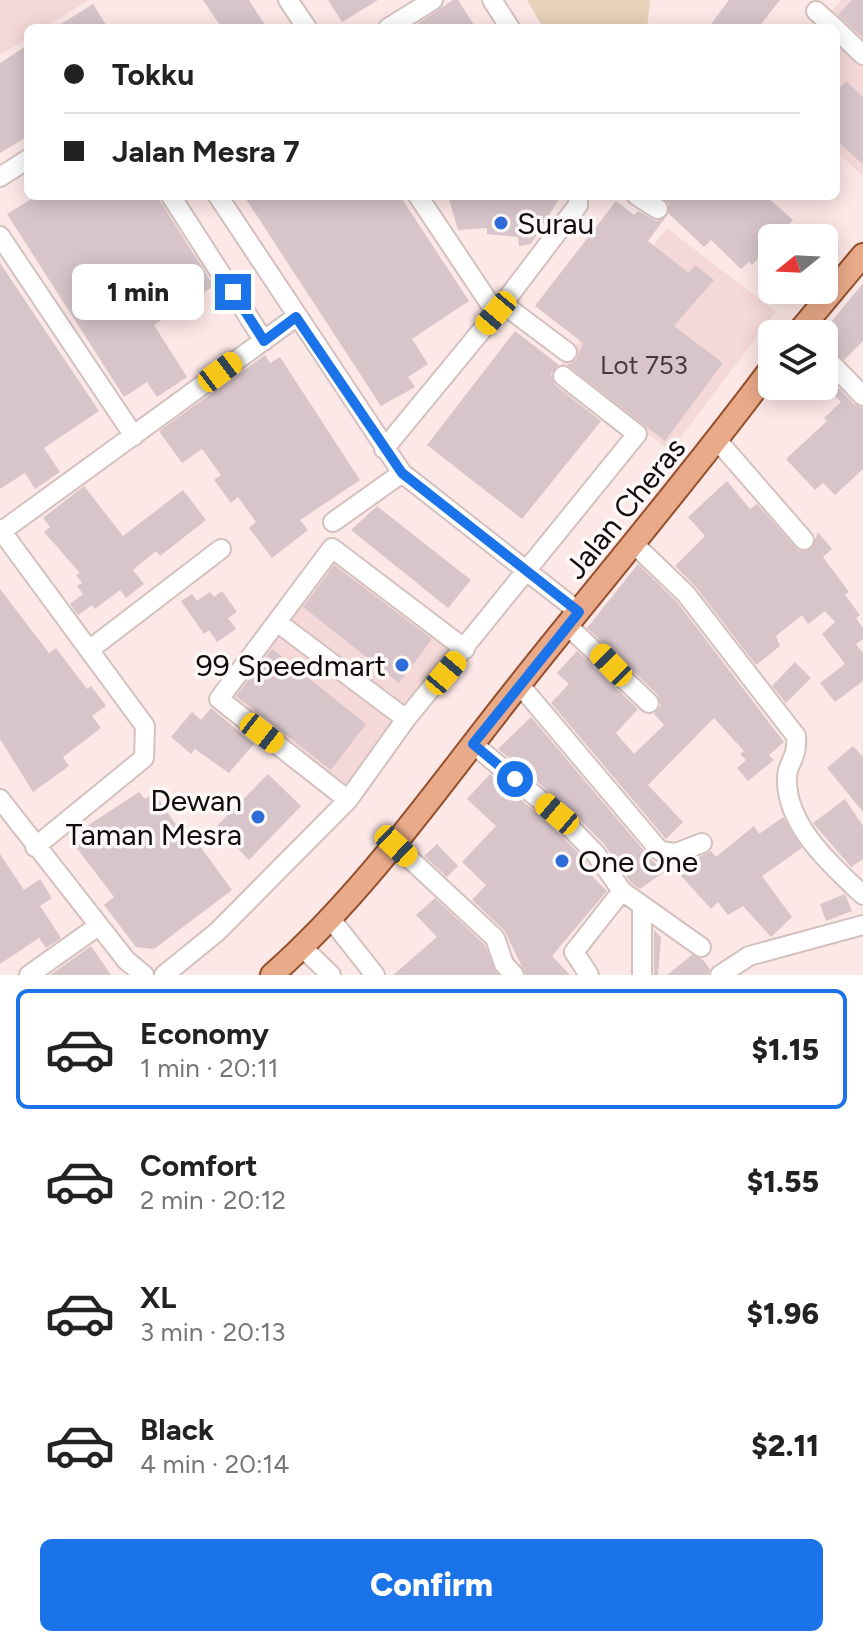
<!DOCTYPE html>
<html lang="en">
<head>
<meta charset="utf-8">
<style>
  body { margin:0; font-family:Figtree,sans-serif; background:#f2f2f2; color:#222; height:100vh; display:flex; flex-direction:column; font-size:30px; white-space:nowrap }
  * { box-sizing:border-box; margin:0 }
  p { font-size:26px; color:#767676 }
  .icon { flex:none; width:44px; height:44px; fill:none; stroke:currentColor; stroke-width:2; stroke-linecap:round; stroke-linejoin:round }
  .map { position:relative; height:975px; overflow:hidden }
  .side { display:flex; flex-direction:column; background:#fff; flex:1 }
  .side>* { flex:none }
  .guide { position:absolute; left:24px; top:24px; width:816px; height:176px; border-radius:12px; box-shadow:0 4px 20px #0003; display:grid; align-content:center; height:176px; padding:0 40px; background:#fff }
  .needle { width:52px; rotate:252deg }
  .buttons { position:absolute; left:758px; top:224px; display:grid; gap:16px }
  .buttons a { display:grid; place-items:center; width:80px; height:80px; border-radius:12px; background:#fff; box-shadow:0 4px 20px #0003; font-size:40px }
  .end { position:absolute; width:36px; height:36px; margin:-18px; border:10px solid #1a73e8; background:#fff; box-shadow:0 0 0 4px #fff }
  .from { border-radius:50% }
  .bubble { position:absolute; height:56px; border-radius:12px; background:#fff; box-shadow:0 4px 20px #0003; font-size:26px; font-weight:800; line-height:56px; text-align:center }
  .car { position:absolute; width:24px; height:48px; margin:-24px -12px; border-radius:10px; box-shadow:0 0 6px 2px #0007; background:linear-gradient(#f5c518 24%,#345 0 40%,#f5c518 0 76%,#345 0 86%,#f5c518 0) }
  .guide b { display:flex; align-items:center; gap:28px; height:76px; font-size:30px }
  .guide b+b { border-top:2px solid #e0e0e0 }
  .guide i { width:20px; height:20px; background:#222 }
  ul { padding:14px 0 0; list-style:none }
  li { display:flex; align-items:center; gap:24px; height:120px; margin:0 16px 12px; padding:0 24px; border:4px solid transparent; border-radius:12px }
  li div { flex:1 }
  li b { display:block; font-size:30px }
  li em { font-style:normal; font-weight:800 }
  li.active { border-color:#1a73e8 }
  li>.icon { width:72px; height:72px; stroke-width:1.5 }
  .button { display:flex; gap:16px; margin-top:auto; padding:16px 40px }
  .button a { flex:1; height:92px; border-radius:12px; background:#1a73e8; color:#fff; font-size:32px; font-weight:800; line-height:92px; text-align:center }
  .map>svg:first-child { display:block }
  .built { fill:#f5d9d8 }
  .green { fill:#e7d2ba }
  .building { fill:#d7c5ca }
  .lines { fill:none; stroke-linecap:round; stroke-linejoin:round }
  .minor-casing { stroke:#d3c0bf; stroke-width:22 }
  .major-casing { stroke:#944e2b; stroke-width:26 }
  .minor { stroke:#fff; stroke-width:18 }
  .major { stroke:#e9aa89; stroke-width:22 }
  .route { stroke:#1a73e8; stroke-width:10 }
  .poi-dot { fill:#306cd9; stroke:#fefaf9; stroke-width:3 }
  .labels { text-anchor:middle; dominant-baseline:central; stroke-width:7; stroke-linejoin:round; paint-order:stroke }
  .number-label { font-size:26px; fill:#433a3c }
  .poi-label { font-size:30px; fill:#120c0c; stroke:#fefaf9; text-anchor:start }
  .street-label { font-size:30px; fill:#120c0c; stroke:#fefaf9 }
</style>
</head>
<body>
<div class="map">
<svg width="863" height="975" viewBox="0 0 863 975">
  <rect width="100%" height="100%" fill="#fce8e7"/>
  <path class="built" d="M0 0H89L44 28H28V38L0 55Z
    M841 0H863V176L836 151V28H817Z
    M667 228 776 312 670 451 560 366Z
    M332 553 458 648 345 793 226 699Z"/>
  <path class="green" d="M527 0H650L647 28H543Z"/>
  <path class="building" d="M203 0H249L267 28H222Z
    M328 0H378L342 22Z
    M453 0H458L476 28H411Z
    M729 0H780L758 28H708Z
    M852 0H863V38L838 15Z
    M93 4 108 28H54L74 16Z
    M28 45V136L0 153V63Z
    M846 81 863 97V165L836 139V92Z
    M36 196H157L214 286 154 325 187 377 157 397 147 382 124 397 7 214Z
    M244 196H400L469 301 412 339 428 364 408 377 415 387 381 406Z
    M448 196H561L531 244 519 246 518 237 487 234V228L458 230Z
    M660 196H766L793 220 777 238H772V244L752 265 749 262 741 269 711 240 704 247 669 214V204Z
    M616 201 634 215 638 211 657 221 665 218 648 241 689 273 695 265 714 280 674 326 723 363 665 441 567 365 576 360 583 343 535 306Z
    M0 263 99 411 44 448 60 472 35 489 25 473 0 489Z
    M863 283V341L844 360 824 344V331Z
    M515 331 559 365 551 374 555 385 601 421 522 519 427 445Z
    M265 355 270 363 280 357 360 480 300 520 308 530 272 558 249 528 256 522 238 497 231 503 214 480 221 475 202 449 182 463 159 431Z
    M824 373 854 404 863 408V469L835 495 823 483 815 490 786 459 827 421 824 418 841 402 824 383Z
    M727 481 750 509 757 504 799 551 812 548 818 532 832 549 823 557 849 592 845 595 860 615 856 618 863 628V639L856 644 863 653V681L835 702 820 683 845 664 822 634 835 622 825 611 808 624 802 615 776 636 780 646 756 665 695 586 675 566 705 536 688 517Z
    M84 486 123 536 183 490 206 520 160 556 156 551 133 570 144 584 126 598 120 590 95 609 92 605 78 615 70 604 83 594 77 586 82 583 76 575 80 573 44 532 50 527 43 518Z
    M377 506 471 580 448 608 351 530Z
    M638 564 677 602 784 742 769 755 774 760 748 781 737 768 746 760 740 754 744 751 714 718 648 785 683 822 666 839 551 703 569 684 557 673 577 651 638 709 616 733 634 754 664 725 654 714 661 705 658 695 587 628Z
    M334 565 432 639 399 683 303 607Z
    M0 589 49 653 56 648 87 689 91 686 106 706 92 716 101 728 63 757 69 766 33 792 0 739Z
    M222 591 237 612 228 618 236 629 217 642 209 630 204 634 181 601 192 594 197 601 210 592 214 597Z
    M272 649 366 724 331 770 236 696Z
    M795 662 811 678 786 703 772 686Z
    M211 708 254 744 229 773 195 749 191 754 171 737 192 712 201 720Z
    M531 717 651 859 664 872 640 889 631 883 604 844 566 806 498 749Z
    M853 746 863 757V812L827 768Z
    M268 774 301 806 249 860 216 827Z
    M490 774 549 823 587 862 583 867 607 891 552 956 570 975H526L504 930 472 900 486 885 462 862 496 826 467 799Z
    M139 792 145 799 154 793 188 842 194 838 232 890 154 949 136 947 104 905 114 897 69 838Z
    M845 799 863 826V859L851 867 813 823Z
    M783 817 802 848 762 876 792 917 771 937 743 906 728 915 718 902 711 909 675 869 711 851 716 857 754 826 759 834Z
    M437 844 458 866 447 877 424 856Z
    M0 854 24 890 40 879 52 898 40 906 61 938 46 948 39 938 0 964Z
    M845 894 852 911 826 921 820 904Z
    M435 898 485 945 498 975H393L437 937 416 915Z
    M654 930 661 937 658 975H654Z
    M91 946 111 975H50Z
    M692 955 702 959 710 969 708 975H667Z"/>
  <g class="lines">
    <g class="minor-casing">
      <path id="minor" d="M288 0 307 28
        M492 0 510 28
        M816 11 835 28
        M388 28 433 0
        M836 29 863 55
        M0 177 28 159
        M171 196 264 341
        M218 196 402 473 579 612
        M418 196 496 313
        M637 196 658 209
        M0 236 134 436
        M503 304 567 352
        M824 356 863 396
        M717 440 804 540
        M384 449 496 313 578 205V196
        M333 522 402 473
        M0 529 145 726 144 758 35 847
        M2 531 296 317
        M635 545 686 594 796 736C798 759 787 763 787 777 785 825 832 866 863 895
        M277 622 406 719
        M568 626 649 703
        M89 650 221 549
        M519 684 660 851 676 853 702 843
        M473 744 557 814 596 854 622 891 701 947
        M0 799 126 960 144 975
        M348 800 219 699 332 548 465 649
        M396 846 495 938 504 964 514 975
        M642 908V975
        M330 918 375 975
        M303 948 331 975
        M29 975 98 926
        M164 975 217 932 348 800 406 719 637 434 563 376
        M589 975 574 952 622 891
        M720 975 749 956 863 925"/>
    </g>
    <g class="major-casing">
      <path id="major" d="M797 334 863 255
        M272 975C368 890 440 784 519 685 603 579 691 476 772 367"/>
    </g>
    <use href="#minor" class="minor"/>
    <use href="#major" class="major"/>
  </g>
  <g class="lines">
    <path class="route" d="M233 292 264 341 296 317 402 473 579 612 473 744 515 779"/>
  </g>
  <g class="poi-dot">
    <circle cx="501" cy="223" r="8"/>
    <circle cx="402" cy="665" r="8"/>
    <circle cx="258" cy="817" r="8"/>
    <circle cx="562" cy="861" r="8"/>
  </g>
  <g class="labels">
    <g class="number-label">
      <text x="644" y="365">Lot 753</text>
    </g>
    <g class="poi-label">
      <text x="517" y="223">Surau</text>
      <text x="386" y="665" text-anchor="end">99 Speedmart</text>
      <text x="242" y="800" text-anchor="end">Dewan<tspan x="242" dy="34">Taman Mesra</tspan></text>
      <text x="578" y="861">One One</text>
    </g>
    <g class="street-label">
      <text transform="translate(625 508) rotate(-51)">Jalan Cheras</text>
    </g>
  </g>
</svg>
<div class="buttons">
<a><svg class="needle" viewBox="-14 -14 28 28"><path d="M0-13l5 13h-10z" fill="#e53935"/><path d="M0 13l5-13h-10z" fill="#767676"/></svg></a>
<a><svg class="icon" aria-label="layers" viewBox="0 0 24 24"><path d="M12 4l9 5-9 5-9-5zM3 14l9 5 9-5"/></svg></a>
</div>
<i class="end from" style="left:515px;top:779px"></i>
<i class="end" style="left:233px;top:292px"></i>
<div class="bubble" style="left:72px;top:264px;width:132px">1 min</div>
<i class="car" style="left:496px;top:313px;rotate:220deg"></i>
<i class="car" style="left:220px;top:372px;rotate:53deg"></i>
<i class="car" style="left:611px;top:665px;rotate:316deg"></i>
<i class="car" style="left:446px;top:673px;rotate:40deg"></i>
<i class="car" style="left:262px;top:733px;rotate:128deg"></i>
<i class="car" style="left:557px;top:814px;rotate:310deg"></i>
<i class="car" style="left:396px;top:846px;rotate:133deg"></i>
<div class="guide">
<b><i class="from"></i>Tokku</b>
<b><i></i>Jalan Mesra 7</b>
</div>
</div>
<section class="side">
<ul>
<li class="active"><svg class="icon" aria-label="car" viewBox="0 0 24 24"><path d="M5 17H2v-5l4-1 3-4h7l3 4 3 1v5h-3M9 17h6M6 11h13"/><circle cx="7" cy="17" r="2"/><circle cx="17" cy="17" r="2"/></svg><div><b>Economy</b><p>1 min · 20:11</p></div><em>$1.15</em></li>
<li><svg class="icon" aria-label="car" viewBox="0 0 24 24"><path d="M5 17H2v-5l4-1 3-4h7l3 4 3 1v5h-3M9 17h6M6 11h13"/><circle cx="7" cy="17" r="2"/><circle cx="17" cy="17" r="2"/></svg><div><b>Comfort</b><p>2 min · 20:12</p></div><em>$1.55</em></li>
<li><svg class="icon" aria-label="car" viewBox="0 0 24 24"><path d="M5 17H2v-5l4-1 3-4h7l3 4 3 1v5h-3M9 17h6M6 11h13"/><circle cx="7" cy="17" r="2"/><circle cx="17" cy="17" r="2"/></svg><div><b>XL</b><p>3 min · 20:13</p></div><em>$1.96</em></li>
<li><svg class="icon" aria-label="car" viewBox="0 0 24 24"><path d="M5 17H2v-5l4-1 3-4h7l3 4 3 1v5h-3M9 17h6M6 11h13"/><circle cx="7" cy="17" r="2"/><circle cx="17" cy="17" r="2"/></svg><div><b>Black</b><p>4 min · 20:14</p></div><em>$2.11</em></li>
</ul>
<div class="button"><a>Confirm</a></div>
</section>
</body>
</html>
